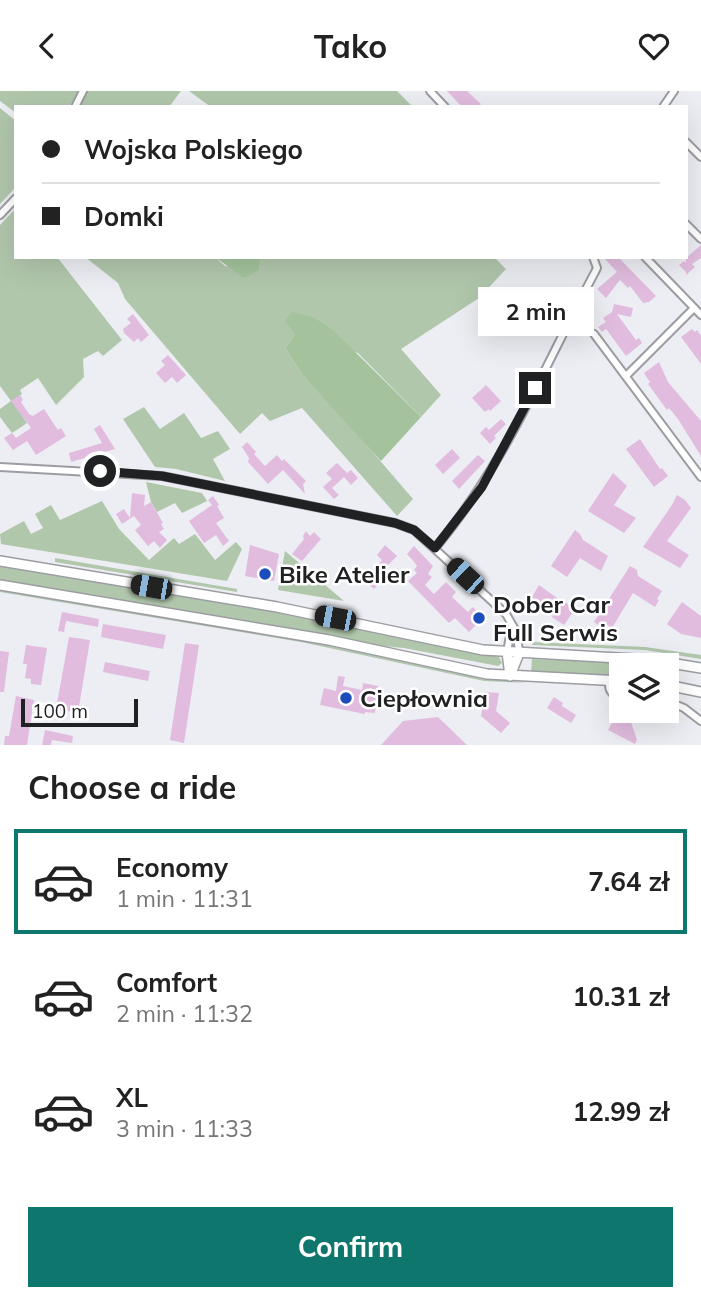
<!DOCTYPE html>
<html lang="en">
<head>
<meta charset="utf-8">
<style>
  body { margin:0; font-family:Mulish,sans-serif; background:#f2f2f2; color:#222; height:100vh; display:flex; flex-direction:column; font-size:26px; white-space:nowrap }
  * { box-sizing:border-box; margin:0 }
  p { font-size:23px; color:#767676 }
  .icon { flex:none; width:38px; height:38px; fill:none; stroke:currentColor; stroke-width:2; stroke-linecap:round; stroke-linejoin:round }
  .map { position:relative; height:654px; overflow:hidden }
  .drawer { display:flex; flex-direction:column; background:#fff; flex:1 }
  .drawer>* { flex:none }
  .hud { position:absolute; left:14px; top:14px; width:674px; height:154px; border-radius:0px; box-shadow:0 7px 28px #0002; display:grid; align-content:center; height:154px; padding:0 28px; background:#fff }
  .tools { position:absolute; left:609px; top:562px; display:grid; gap:14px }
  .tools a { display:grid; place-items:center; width:70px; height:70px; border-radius:0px; background:#fff; box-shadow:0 7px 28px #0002; font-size:35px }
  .scale { position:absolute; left:21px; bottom:18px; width:117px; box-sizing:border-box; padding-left:7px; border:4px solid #202123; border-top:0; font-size:19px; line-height:24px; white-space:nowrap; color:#202123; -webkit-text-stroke:5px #fff; paint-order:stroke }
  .end { position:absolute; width:32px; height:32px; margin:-16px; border:9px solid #202123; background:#fff; box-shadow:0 0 0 4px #fff }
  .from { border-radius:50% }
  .bubble { position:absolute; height:49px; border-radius:0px; background:#fff; box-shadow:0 7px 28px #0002; font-size:23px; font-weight:700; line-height:49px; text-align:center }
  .car { position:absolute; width:21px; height:42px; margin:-21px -10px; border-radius:9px; box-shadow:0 0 5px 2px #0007; background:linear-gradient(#222 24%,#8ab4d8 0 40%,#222 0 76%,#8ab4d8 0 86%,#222 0) }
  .hud b { display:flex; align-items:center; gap:24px; height:66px; font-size:26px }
  .hud b+b { border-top:2px solid #e0e0e0 }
  .hud i { width:18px; height:18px; background:#222 }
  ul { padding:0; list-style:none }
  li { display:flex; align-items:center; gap:21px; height:105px; margin:0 14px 10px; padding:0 14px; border:4px solid transparent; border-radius:0px }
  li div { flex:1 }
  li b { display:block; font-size:26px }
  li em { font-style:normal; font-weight:700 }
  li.active { border-color:#0f766e }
  li>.icon { width:63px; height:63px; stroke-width:1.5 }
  h2 { padding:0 28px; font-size:32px; line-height:84px }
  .button { display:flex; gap:14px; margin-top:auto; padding:14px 28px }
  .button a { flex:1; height:80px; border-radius:0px; background:#0f766e; color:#fff; font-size:28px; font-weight:700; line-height:80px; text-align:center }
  header { display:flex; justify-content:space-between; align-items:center; height:91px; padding:0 28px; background:#fff; font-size:32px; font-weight:700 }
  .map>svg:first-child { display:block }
  .green { fill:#b1c7ac }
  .forest { fill:#a4c39d }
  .building { fill:#e1bcde }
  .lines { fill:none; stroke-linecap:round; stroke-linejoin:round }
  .street-casing { stroke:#9c9da3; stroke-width:10 }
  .secondary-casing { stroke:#9c9da3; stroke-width:12 }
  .street { stroke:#fff; stroke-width:6 }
  .secondary { stroke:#fff; stroke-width:9 }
  .route { stroke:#202123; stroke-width:9 }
  .poi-dot { fill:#1c4dba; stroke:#fff; stroke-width:2.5 }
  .labels { text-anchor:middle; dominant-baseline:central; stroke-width:5; stroke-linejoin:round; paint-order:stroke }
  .poi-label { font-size:24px; font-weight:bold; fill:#202123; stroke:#fff; text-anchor:start }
</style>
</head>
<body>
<header><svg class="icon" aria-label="back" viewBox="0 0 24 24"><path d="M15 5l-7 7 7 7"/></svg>Tako<svg class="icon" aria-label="heart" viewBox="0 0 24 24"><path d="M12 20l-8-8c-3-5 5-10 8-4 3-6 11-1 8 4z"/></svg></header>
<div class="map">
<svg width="701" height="654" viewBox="0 0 701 654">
  <rect width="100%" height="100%" fill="#eceef3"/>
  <path class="green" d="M0 0H78L69 16H16V22L0 10Z
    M85 0H181L169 16H77Z
    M189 0H397L413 16H211Z
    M0 17 16 30V96L0 113Z
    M16 117V166H57L122 249 103 265 98 260 83 268 84 286 56 314 38 287 20 299 22 303 12 310 27 332 12 342 0 326V318L11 310 0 295V134Z
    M85 166H215L225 175 259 178 261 166H494L506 178 479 207 401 258 441 304 421 326 358 262 295 243 285 257 304 286 352 337 413 408 397 425 302 317 270 330 262 322 240 343 125 208 118 192Z
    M144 316 160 338 184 322 201 347 218 340 230 358 213 368 225 390 176 378 155 376 123 328Z
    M146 391 202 402 207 410 182 422 175 412 157 421 151 411Z
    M102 410 119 438 149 469 174 447 179 453 195 443 215 469 236 451 242 458 227 490 1 453 0 443 24 430 31 443 43 437 35 423 51 414 60 429Z
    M285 460 344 510 278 499Z
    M55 467 237 498V501L55 471Z
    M0 475 306 526 499 566 502 572 498 575 404 557 372 554 303 540 0 489Z
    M0 499 302 549 468 584 527 592 484 590 301 551 0 501Z
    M533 551 645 556 701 564V568L645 559 532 554Z
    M532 568 643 572 658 574H621V585L531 581Z"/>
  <path class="forest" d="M215 166H261L259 179 244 187Z
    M292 221 313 226 333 239 421 326 381 370 304 286 285 257 295 243 285 230Z"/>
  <path class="building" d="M447 0H467L481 13 478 16H462Z
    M701 154V167L692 173 695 176 686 184V181L679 174 684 170 686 172V167Z
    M603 166H618L656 205 649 211 643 212 630 195 628 197 620 189 606 207 597 198 617 181Z
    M544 197 554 207 549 213 543 208 526 225 520 218Z
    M614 213 633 217 631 226 617 223 636 249 639 247 642 252 626 265 606 238 602 241 598 236 606 231 603 227 612 221Z
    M133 223 149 244 141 251 138 247 134 251 124 242 123 238 131 232 127 228Z
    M692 238 695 241 697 239 701 245V273L681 246Z
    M168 264 186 284 177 292 172 286 165 292 156 282 165 274 161 270Z
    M659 271 668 291 701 330V365L678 328 669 317 667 319 648 293 650 291 644 282Z
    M486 294 501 310 490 320 489 318 485 321 472 307Z
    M20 304 23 309 21 311 29 323 33 325 44 318 58 339 61 337 66 345 36 364 27 350 13 359 4 347 12 342 16 347 31 337 11 310Z
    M501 328 506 333 494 345 496 347 490 353 480 342 486 336 489 339Z
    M100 334 115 358 71 371 69 362 102 352 94 338Z
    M640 348 660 378 662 377 668 385 654 396 626 358Z
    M247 351 256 361 254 363 265 375 277 364 282 370 284 368 306 390 303 393 305 403 283 379 268 393 248 371 249 367 242 356Z
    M452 358 460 367 443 383 435 374Z
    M478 364 485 370 459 398 452 390Z
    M337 372 347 382 351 379 358 387 351 394 344 386 332 397 339 404 334 408 323 396 332 388 326 382Z
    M613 382 627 395 614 414 636 427 624 442 588 420Z
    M132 402 145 404 144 415 151 411 163 432 161 433 164 438 159 441 167 449 160 457 154 450 148 455 135 439 141 434 134 425 122 433 116 423 124 418 130 427Z
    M677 404 685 409 691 417 667 450 689 464 680 477 643 456 672 414Z
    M213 405 219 414 217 415 224 427 216 432 229 450 223 455 216 444 204 452 189 430 212 414 208 409Z
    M575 439 580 443 583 449 608 465 601 480 580 467 567 486 551 475Z
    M306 440 310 445 314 441 321 448 302 470 292 463 304 448 303 445Z
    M250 454 279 463 274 490 245 485Z
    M385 454 397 465 382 480 387 484 374 498 365 490 382 469 377 464Z
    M414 455 433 475 428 483 432 486 425 494 434 503 446 491 456 501 452 506 468 521 473 516 481 525V529L469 541 455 527 449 532 408 490 417 482 414 479 417 475 415 472 407 463Z
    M630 475 637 479 638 485 662 500 657 508 659 509 655 516 633 502 612 537 607 534 606 536 601 533 600 535 594 531Z
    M539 494 564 512 565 511 575 518 564 534 552 526 553 524 529 511Z
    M682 511 701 525V547L681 543 667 533Z
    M62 521 99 528 98 536 66 530 64 541 58 540Z
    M103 533 166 544 163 558 101 546Z
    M69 546 90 549 78 622 56 618Z
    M185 552 199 554 184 652 170 649Z
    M26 554 47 557 41 594 31 593V588L25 587 27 573H23Z
    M0 560 9 561 4 601H0Z
    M105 571 150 580 148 590 103 581Z
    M338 585 345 586 343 595 362 599 363 592 378 595 375 622 365 621V623L320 614 324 597 336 600Z
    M485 601 499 602 496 620 510 632 501 642 481 625Z
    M16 605 34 609 27 654H4L5 645H9Z
    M554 606 563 612 562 615 576 624 571 632 547 617Z
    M617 623 630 628 637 649 635 653 608 639Z
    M438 626 467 654H381L403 630Z
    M45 639 73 645 72 652 52 649 51 654H42Z"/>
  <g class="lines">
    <g class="street-casing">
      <path id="street" d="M430 0 445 16
        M75 16 83 0
        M663 16 674 0
        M686 51 701 66
        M0 124 16 107
        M686 133 701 148
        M645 166 701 224
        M594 243 701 386
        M626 285 694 217
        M0 376 162 385 395 432 414 439 506 523 517 542 519 562
        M435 457C505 374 544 276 595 181L597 177 593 166
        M507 561 512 534
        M609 589C608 599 611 604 621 607
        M667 610 684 617 701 630"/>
    </g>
    <g class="secondary-casing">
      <path id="secondary" d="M0 470 277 516 483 559 652 569 701 577
        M0 494 329 549 487 583 621 590
        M507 561 510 585
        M510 585 519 562
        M667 594 701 601"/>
    </g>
    <use href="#street" class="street"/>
    <use href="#secondary" class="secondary"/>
  </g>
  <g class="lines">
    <path class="route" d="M100 380 162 385 395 432 414 439 435 457 482 396 535 297"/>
  </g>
  <g class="poi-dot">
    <circle cx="265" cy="483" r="7"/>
    <circle cx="479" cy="527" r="7"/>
    <circle cx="346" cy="607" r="7"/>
  </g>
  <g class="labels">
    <g class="poi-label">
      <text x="279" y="483">Bike Atelier</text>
      <text x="493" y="513">Dober Car<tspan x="493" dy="28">Full Serwis</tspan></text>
      <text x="360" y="607">Ciepłownia</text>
    </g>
  </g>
</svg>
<div class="tools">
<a><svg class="icon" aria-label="layers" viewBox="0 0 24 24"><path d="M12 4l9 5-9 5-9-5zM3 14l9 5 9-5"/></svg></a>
</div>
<div class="scale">100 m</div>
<i class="end from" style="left:100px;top:380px"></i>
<i class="end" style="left:535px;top:297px"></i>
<div class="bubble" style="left:478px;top:196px;width:116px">2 min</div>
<i class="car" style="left:465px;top:485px;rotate:313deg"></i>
<i class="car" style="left:151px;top:496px;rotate:280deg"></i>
<i class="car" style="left:335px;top:527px;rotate:281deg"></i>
<div class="hud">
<b><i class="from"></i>Wojska Polskiego</b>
<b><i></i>Domki</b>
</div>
</div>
<section class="drawer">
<h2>Choose a ride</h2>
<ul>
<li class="active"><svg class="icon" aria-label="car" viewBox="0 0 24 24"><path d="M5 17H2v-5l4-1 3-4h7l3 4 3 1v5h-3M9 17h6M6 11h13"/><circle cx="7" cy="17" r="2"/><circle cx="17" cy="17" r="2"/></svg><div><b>Economy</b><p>1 min · 11:31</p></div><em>7.64 zł</em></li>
<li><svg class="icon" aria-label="car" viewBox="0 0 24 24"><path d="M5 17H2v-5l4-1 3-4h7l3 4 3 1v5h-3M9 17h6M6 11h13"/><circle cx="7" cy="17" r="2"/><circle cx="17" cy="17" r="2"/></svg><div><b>Comfort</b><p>2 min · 11:32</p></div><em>10.31 zł</em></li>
<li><svg class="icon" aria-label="car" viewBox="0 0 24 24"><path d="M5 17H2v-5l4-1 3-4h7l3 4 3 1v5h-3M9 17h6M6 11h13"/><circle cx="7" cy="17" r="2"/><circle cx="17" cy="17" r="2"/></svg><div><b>XL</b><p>3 min · 11:33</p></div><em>12.99 zł</em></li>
</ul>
<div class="button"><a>Confirm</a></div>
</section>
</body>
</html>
